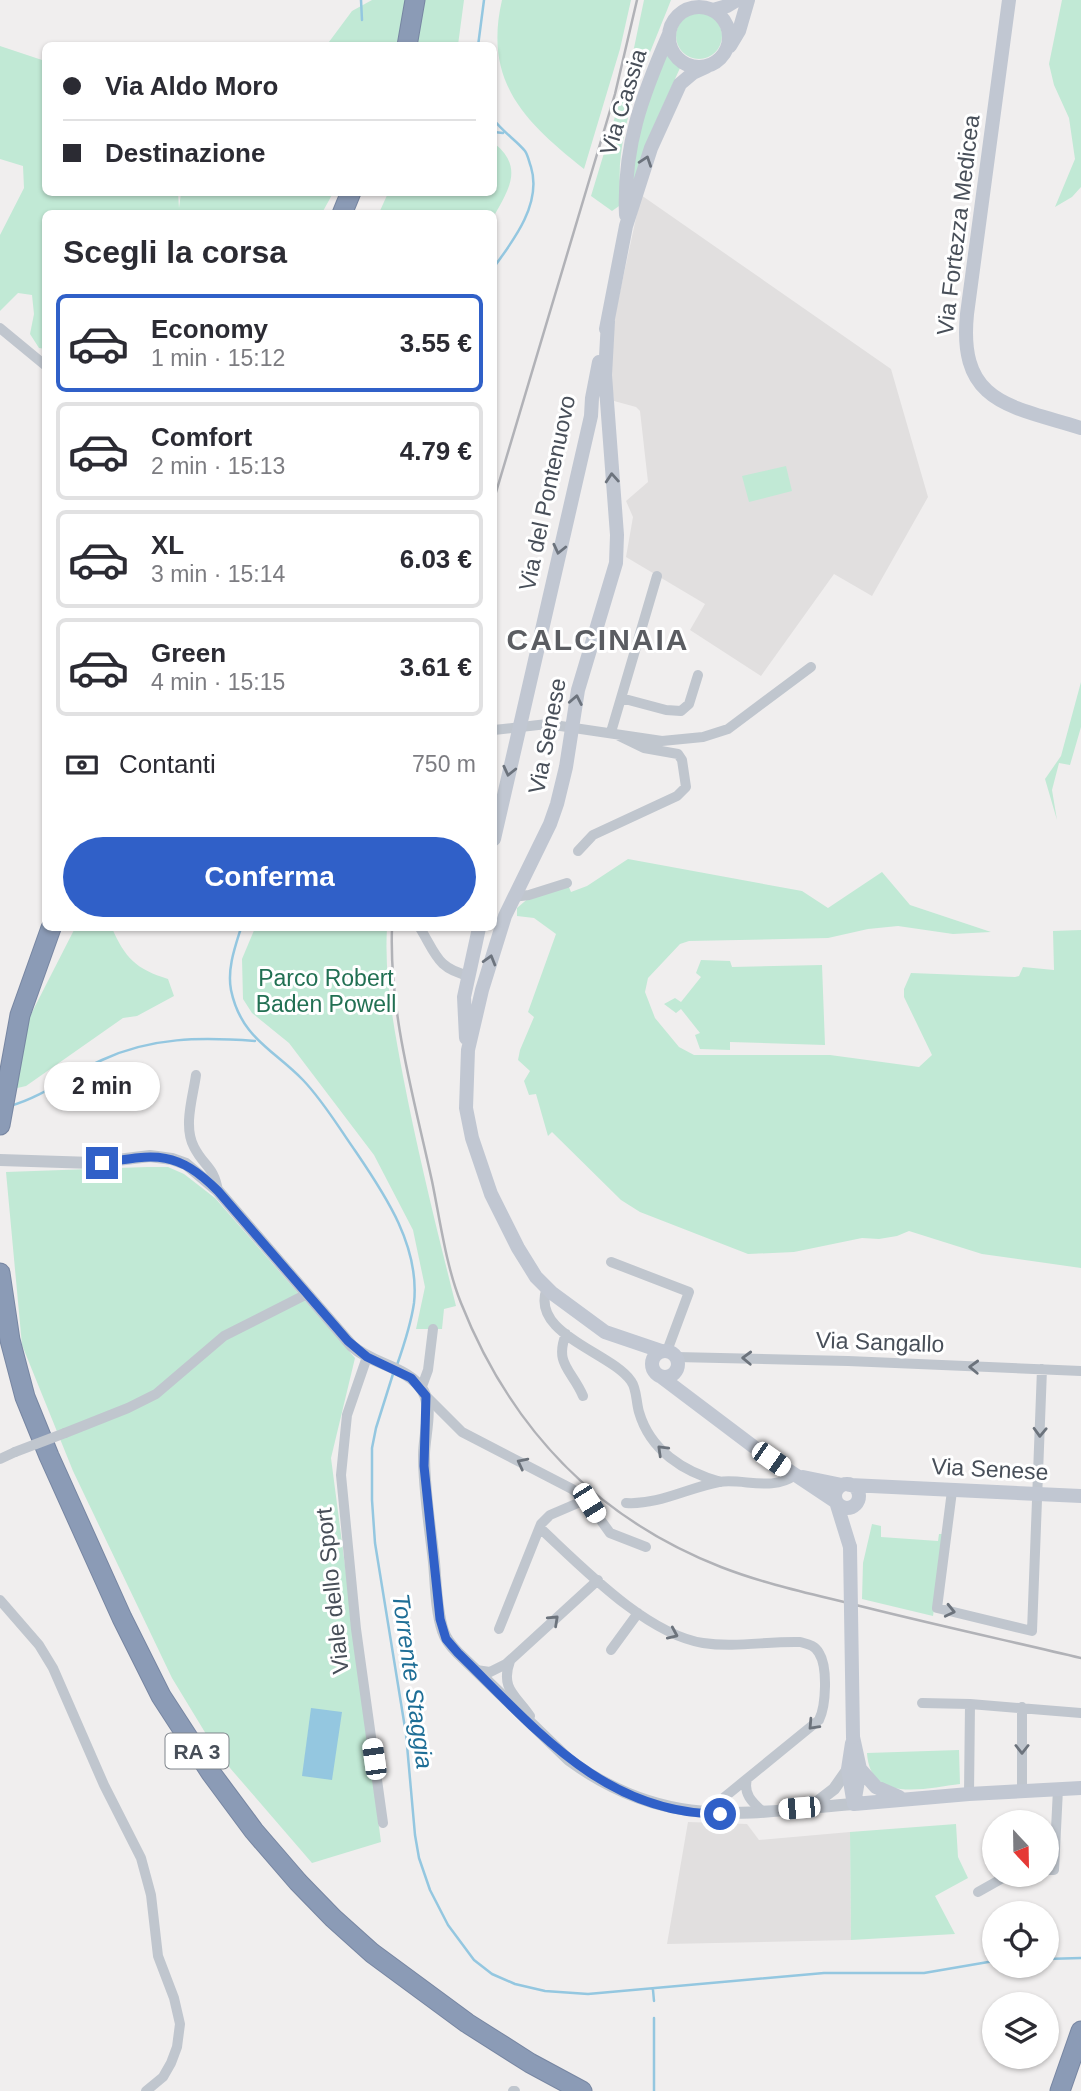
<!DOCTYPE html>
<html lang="it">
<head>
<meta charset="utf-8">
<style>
  body { margin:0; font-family:Helvetica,sans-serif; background:#f2f2f3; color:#2b2b33; height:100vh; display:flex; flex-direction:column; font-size:26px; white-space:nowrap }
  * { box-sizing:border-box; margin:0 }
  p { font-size:23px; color:#7c7c81 }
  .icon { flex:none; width:38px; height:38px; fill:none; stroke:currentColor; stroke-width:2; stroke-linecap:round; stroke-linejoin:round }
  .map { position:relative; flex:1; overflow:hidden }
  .sheet { position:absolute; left:42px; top:210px; width:455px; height:721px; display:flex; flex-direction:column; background:#fff; border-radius:10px; box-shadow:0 2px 5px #0004 }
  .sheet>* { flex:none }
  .guide { position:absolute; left:42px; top:42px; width:455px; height:154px; border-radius:10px; box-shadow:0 2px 5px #0004; display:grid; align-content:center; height:154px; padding:0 21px; background:#fff }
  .needle { width:46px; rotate:158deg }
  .buttons { position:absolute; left:982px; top:1810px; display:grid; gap:14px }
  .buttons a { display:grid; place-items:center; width:77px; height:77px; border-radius:50%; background:#fff; box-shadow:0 2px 5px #0004; font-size:35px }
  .end { position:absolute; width:32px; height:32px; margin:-16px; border:9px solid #3060c8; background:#fff; box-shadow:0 0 0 4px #fff }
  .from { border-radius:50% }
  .bubble { position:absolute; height:49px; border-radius:24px; background:#fff; box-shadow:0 2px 5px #0004; font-size:23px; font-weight:600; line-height:49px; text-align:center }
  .car { position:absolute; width:21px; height:42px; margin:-21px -10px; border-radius:9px; box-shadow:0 0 5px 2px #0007; background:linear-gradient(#fff 24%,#345 0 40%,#fff 0 76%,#345 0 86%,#fff 0) }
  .guide b { display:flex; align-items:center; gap:24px; height:66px; font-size:26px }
  .guide b+b { border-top:2px solid #e1e1e2 }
  .guide i { width:18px; height:18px; background:#2b2b33 }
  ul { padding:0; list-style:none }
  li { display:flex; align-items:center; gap:21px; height:98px; margin:0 14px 10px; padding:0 7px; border:4px solid #e1e1e2; border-radius:10px }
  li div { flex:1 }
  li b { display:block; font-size:26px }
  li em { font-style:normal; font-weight:600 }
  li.current { border-color:#3060c8 }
  li>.icon { width:63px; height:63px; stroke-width:1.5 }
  h2 { padding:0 21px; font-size:32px; line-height:84px }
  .pay { display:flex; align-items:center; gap:18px; height:77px; padding:0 21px; font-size:26px }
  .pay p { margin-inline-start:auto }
  .action { display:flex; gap:14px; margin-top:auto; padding:14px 21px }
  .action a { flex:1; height:80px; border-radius:42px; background:#3060c8; color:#fff; font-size:28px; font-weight:600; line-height:80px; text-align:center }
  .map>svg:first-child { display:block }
  .education { fill:#e1dfdf }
  .green { fill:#c1e9d5 }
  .water { fill:#94c7e0 }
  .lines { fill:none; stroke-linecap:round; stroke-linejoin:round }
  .stream { stroke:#94c7e0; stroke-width:2.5 }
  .motorway-casing { stroke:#7786a2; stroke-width:21 }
  .minor { stroke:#c0c6ce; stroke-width:10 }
  .tertiary { stroke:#c0c6ce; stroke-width:12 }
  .secondary { stroke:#c1c7d2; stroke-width:14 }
  .motorway { stroke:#8b9bb6; stroke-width:19 }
  .rail { stroke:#b1b2b7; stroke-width:2.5 }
  .minor-bridge { stroke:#c0c6ce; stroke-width:10 }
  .secondary-bridge { stroke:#c1c7d2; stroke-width:14 }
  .oneway { stroke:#6c737d }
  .oneway2 { stroke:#6c737c }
  .route { stroke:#3060c8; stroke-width:9 }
  .labels { text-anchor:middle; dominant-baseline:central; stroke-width:6; stroke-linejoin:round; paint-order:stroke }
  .shield { fill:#fff; stroke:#7f848b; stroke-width:2 }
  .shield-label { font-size:21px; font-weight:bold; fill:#484f59 }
  .street-label { font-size:23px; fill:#484f59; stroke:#fff }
  .park-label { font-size:23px; fill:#227053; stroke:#fff }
  .water-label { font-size:24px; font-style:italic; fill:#1e6e96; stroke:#fff }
  .district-label { font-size:30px; font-weight:bold; letter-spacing:2px; fill:#5b5d62; stroke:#fff }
</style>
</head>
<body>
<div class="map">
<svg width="1081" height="2091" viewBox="0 0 1081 2091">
  <rect width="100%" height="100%" fill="#f0eeee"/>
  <path class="education" d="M641 195 891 369 928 497 872 596 834 574 761 676 690 630 705 604 626 557 633 517 626 501 648 482 640 411 636 407 614 401 609 366 615 315Z
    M688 1822 747 1824 759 1840 850 1832 851 1940 667 1944Z"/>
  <path class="green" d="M372 0H464L458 45 326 46 352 11Z
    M502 0H631L620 49 584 169C525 122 483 82 502 0Z
    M644 0H671C647 62 610 137 622 204L612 211 591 196 630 67Z
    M1062 0H1081V187L1072 197 1055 207 1075 159 1069 118 1054 85 1049 64Z
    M676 36a23 23 0 1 1 46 0a23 23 0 1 1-46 0Z
    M0 46 45 61 46 192 178 193 179 208 181 193H333L322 213 46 214V349L39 348 30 334 34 314 32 295 18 293 0 311V235L24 188 23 166 0 159Z
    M666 54 680 68 652 130 634 186 631 182 637 133Z
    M494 143C524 167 509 189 494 216V214L379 213 388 193 494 192Z
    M786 466 792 491 749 502 742 476Z
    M1081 682V727L1070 765 1059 763 1052 790 1057 820 1045 779 1061 756Z
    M628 859 802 891 828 908 882 872 910 905 991 932 953 934 898 926 868 929 828 938 689 941 680 944 648 978 645 992 655 1018 679 1047 694 1055H830L919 1067 932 1055 904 997V989L911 973 1015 977 1019 976 1023 967 1054 970 1053 931 1081 930V1268L982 1254 909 1231 897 1236 879 1239 862 1238 794 1252 748 1254 640 1212 621 1200 552 1132 548 1136 536 1094 529 1095 524 1081 530 1071 518 1060 520 1050 534 1017 528 1012 556 934 534 918 517 916V908L531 896 568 885 571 892 587 886Z
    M75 928H112C125 958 136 969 168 979L174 996 137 1016 123 1018 26 1086 13 1089 26 1024Z
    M255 928H387C384 977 394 1028 403 1076 418 1154 437 1230 456 1306L444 1309 442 1329H416L425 1287 413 1230 374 1155 289 1043 252 1013 243 999 242 959Z
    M701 960 730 961 732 967 822 965 825 1045 730 1042V1050L700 1049 695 1035 700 1033 681 1009 676 1013 664 1004 675 998 681 1002 701 977 696 973Z
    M147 1167H168L184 1174 215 1198 355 1358 331 1458 381 1842 312 1863 230 1768 206 1734 172 1678 73 1471 22 1345 6 1172Z
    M872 1524 881 1526V1537L938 1541 939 1534H945L933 1616 862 1599 863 1563Z
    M959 1750 960 1784C926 1788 870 1804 867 1753Z
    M956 1824 958 1857 968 1878 935 1896 955 1934 851 1940 850 1832Z"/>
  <path class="water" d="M311 1708 342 1712 332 1780 302 1776Z"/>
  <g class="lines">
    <path class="stream" d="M361 0 362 20
      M478 46 484 0
      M494 120C503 132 517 141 525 151 528 155 529 162 531 167 542 203 514 240 494 267
      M494 132 503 133
      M241 928C235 947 227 969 231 990 241 1038 273 1049 303 1080 324 1102 339 1128 356 1152 386 1196 420 1247 414 1303 411 1324 404 1345 397 1365
      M10 1106C43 1097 71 1074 102 1060 151 1037 201 1037 255 1041
      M393 1374 376 1428 372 1448V1500L375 1543 406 1734 415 1835 419 1858 430 1890 448 1925 474 1960 492 1974 515 1984 545 1991 588 1994 824 1973H924L994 1961
      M1046 1959 1081 1958
      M653 1990 654 2001
      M654 2018V2091"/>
    <g class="motorway-casing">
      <path id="motorway" d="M407 46 415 0
        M342 214 351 192
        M0 1125 20 1015 51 928
        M0 1273 10 1340 25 1397 49 1456 122 1618 161 1696 211 1773 254 1831 298 1882 333 1918 372 1953 467 2023 530 2063 582 2091
        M1060 2091 1081 2031"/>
    </g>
    <path class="minor" d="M0 328 46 366
      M621 698 666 710 681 711 689 704 698 675
      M494 730 547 724 662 741 703 737 728 729 811 667
      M578 851 593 835 677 796 686 787 682 760 678 754 644 748 611 732 657 576
      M513 897 529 895 567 883
      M420 928C436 954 437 969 470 976
      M196 1075C193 1097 183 1126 194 1147 204 1167 214 1166 218 1191
      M611 1262 689 1292 667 1351
      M547 1288C529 1334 611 1352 631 1381 637 1389 636 1402 639 1412 650 1450 683 1472 721 1482
      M566 1334C554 1364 572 1370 583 1396
      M367 1357 347 1415 341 1475 356 1629 383 1823
      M676 1357 848 1361 1081 1371
      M421 1389 428 1370 433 1329
      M426 1396 462 1432 572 1489 587 1501 610 1533 646 1547
      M65 1433 128 1408 156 1394 224 1336 307 1294
      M0 1459 15 1452
      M952 1491 937 1608 1032 1631 1042 1369
      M626 1503C659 1505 687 1488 719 1482 743 1478 772 1492 795 1475
      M540 1528C582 1567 646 1634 703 1643 735 1648 767 1641 800 1642 807 1644 815 1645 819 1653 828 1667 826 1706 819 1720L705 1813
      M0 1600 39 1645 53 1668 104 1785 141 1858 151 1895 158 1956 174 1998 180 2024 177 2047 171 2063 163 2077 146 2091
      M499 1629 541 1524 550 1515 578 1503 580 1497
      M611 1650 638 1613
      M510 1661C500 1689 516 1695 530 1716
      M476 1670 490 1672 506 1664 598 1580
      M922 1703 970 1704 1081 1713
      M1022 1707V1791
      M747 1779C743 1794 752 1802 763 1812
      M969 1794 970 1704
      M1046 1870H1054L1058 1789
      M978 1892 1010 1874
      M513 2091H515"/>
    <path class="tertiary" d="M0 1160 93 1163 150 1156 172 1159 186 1164 218 1191 352 1346C373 1365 409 1367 423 1391 433 1408 424 1436 424 1455 424 1491 430 1526 434 1562 436 1584 436 1610 443 1631 446 1640 451 1646 458 1653L569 1760C666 1831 744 1813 854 1804
      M812 1806 834 1789 848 1769"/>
    <path class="secondary" d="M1009 0 967 314C958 404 1011 406 1081 428
      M669 37a30 30 0 1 1 60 0a30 30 0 1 1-60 0Z
      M713 10 727 6 737 0
      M730 46 739 31 748 0
      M626 215C623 146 642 96 669 34
      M608 321 605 375 617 535 616 563 578 690 566 767 557 804 550 824 505 916 482 990 468 1050 466 1108 472 1138 491 1194 518 1248 536 1277 552 1293 605 1332 661 1351
      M606 329 626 226 651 148 680 84 693 73 706 67
      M494 839 591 416 592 398 599 362
      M466 1038 464 997 479 928
      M652 1364a13 13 0 1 1 26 0a13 13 0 1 1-26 0Z
      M660 1376 758 1450 836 1502
      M803 1477 842 1485
      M835 1496a12 12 0 1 1 24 0a12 12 0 1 1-24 0Z
      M850 1485 1081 1496
      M837 1505 850 1547
      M853 1737 860 1769 854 1804
      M852 1743 848 1769 853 1799
      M860 1769 876 1787 899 1797
      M854 1804 969 1794 1081 1788"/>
    <use href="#motorway" class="motorway"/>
    <path class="rail" d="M494 499 615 94 637 0
      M392 928C389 1013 414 1098 432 1181 440 1220 446 1266 461 1303 510 1427 596 1518 721 1567 767 1585 817 1595 864 1607 936 1625 1009 1641 1081 1658"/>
    <path class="minor-bridge" d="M15 1452 65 1433"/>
    <path class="secondary-bridge" d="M850 1547 853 1737"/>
  </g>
  <defs><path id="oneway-chevron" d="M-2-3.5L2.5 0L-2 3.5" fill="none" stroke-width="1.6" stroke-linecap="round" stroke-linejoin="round" transform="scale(1.75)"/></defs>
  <g class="oneway">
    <use href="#oneway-chevron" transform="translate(646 161) rotate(-71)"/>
    <use href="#oneway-chevron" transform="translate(612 478) rotate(-94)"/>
    <use href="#oneway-chevron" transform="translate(559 549) rotate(103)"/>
    <use href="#oneway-chevron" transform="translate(576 700) rotate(-79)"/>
    <use href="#oneway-chevron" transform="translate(509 771) rotate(103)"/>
    <use href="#oneway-chevron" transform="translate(490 960) rotate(-74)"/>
  </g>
  <g class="oneway2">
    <use href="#oneway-chevron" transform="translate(747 1358) rotate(-178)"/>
    <use href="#oneway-chevron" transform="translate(974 1367) rotate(-178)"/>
    <use href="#oneway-chevron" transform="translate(1040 1432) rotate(92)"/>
    <use href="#oneway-chevron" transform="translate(662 1450) rotate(-136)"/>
    <use href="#oneway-chevron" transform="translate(522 1463) rotate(-153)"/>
    <use href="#oneway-chevron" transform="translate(950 1611) rotate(13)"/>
    <use href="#oneway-chevron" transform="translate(554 1620) rotate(-43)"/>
    <use href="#oneway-chevron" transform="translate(673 1634) rotate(24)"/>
    <use href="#oneway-chevron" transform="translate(813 1725) rotate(133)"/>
    <use href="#oneway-chevron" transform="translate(1022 1749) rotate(90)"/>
  </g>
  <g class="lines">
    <path class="route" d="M102 1163C156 1154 177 1150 218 1191L348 1341 367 1357 411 1378 426 1396 424 1466 440 1619 446 1639 458 1653C534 1727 603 1814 720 1814"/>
  </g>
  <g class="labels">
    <rect class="shield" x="165.5" y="1733.5" width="63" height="35" rx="5"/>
    <g class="shield-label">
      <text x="197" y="1751">RA 3</text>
    </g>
    <g class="street-label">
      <text transform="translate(623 102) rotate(-73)">Via Cassia</text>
      <text transform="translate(958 225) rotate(-83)">Via Fortezza Medicea</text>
      <text transform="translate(547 493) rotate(-78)">Via del Pontenuovo</text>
      <text transform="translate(547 736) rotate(-79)">Via Senese</text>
      <text transform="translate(880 1342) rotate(2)">Via Sangallo</text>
      <text transform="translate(990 1469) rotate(3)">Via Senese</text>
      <text transform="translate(332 1591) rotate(-96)">Viale dello Sport</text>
    </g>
    <g class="park-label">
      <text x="326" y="978">Parco Robert<tspan x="326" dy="26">Baden Powell</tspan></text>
    </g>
    <g class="water-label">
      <text transform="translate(413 1681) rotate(82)">Torrente Staggia</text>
    </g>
    <g class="district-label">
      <text x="598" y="639">CALCINAIA</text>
    </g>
  </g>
</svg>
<div class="buttons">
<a><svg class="needle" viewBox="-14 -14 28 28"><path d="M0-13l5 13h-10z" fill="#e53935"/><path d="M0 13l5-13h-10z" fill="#7c7c81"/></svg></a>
<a><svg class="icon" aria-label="locate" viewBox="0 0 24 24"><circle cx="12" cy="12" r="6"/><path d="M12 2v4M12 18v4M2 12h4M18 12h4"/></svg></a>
<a><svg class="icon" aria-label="layers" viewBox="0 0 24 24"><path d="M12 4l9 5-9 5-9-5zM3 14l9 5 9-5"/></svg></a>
</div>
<i class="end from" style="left:720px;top:1814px"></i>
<i class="end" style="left:102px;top:1163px"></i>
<div class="bubble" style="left:44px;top:1062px;width:116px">2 min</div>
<i class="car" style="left:771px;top:1459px;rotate:125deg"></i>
<i class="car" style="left:589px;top:1503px;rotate:148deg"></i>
<i class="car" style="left:374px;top:1759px;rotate:352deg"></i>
<i class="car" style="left:799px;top:1808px;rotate:265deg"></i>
<div class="guide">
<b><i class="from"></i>Via Aldo Moro</b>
<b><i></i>Destinazione</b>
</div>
<section class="sheet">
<h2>Scegli la corsa</h2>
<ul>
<li class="current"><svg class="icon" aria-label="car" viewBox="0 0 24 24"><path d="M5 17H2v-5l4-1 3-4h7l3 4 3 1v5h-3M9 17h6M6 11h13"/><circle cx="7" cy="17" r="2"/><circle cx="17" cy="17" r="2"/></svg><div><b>Economy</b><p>1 min · 15:12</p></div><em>3.55 €</em></li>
<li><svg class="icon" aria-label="car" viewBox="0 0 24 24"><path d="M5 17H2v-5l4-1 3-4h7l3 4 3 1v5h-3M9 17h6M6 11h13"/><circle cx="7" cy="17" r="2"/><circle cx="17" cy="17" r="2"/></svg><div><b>Comfort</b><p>2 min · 15:13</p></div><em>4.79 €</em></li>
<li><svg class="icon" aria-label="car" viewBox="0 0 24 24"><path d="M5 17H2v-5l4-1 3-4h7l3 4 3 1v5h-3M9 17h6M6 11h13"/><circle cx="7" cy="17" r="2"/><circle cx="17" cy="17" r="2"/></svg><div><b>XL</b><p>3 min · 15:14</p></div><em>6.03 €</em></li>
<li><svg class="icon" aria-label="car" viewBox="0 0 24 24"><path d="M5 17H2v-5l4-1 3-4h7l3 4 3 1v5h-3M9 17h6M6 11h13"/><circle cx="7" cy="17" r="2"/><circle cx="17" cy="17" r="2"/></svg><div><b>Green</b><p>4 min · 15:15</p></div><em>3.61 €</em></li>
</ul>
<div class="pay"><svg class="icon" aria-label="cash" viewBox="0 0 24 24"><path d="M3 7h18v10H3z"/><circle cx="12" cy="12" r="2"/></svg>Contanti<p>750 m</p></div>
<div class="action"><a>Conferma</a></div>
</section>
</div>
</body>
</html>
